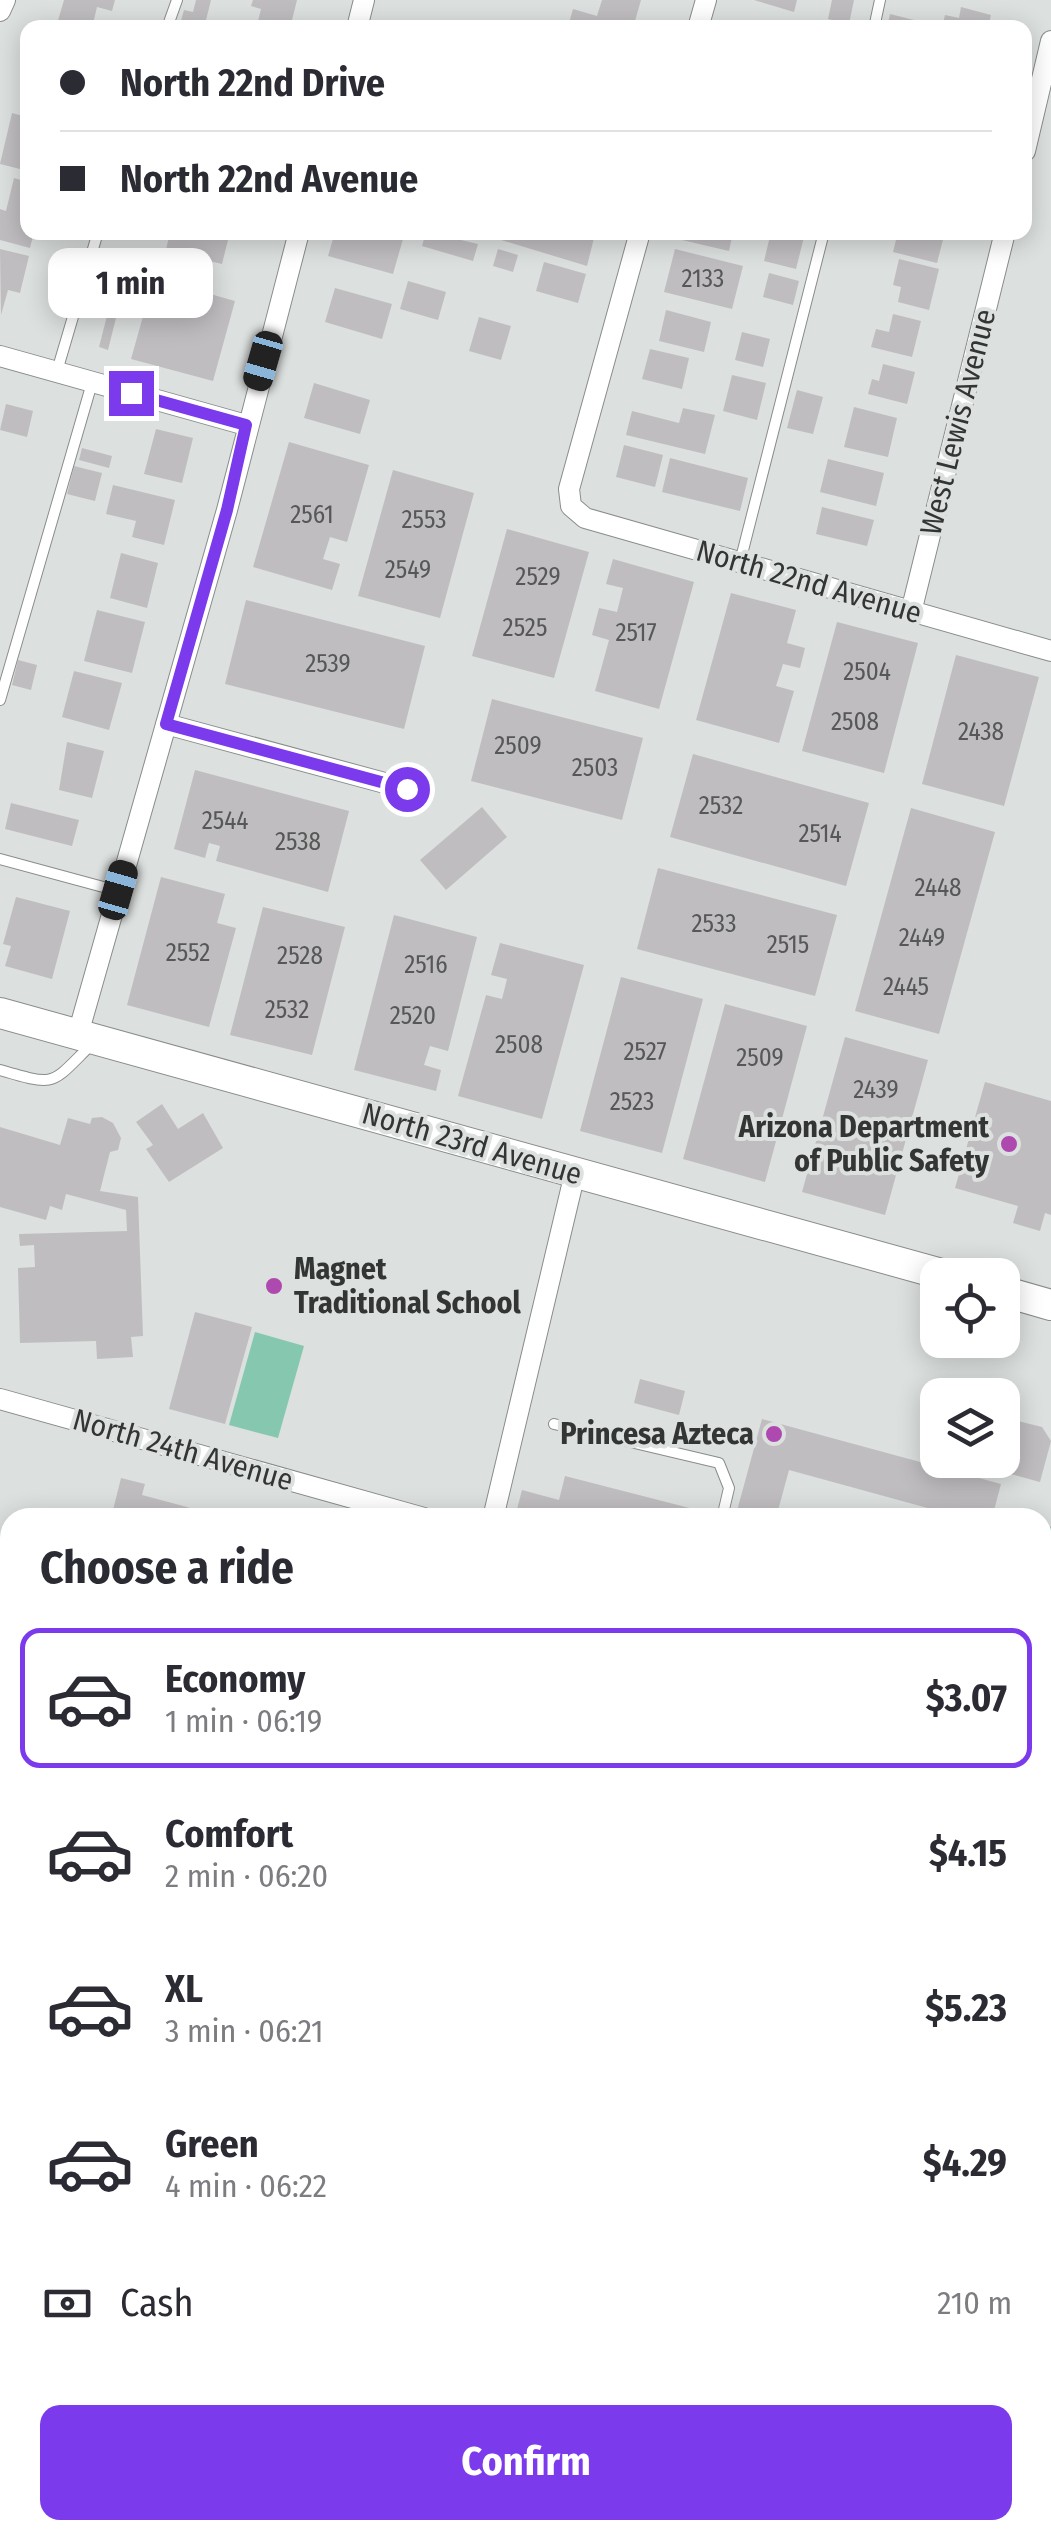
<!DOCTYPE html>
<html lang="en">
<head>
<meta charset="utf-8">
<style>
  body { margin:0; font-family:"Fira Sans Condensed",sans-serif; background:#f7f7f7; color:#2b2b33; height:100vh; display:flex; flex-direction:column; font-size:38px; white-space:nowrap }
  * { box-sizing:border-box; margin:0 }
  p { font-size:32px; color:#7c7c81 }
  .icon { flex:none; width:55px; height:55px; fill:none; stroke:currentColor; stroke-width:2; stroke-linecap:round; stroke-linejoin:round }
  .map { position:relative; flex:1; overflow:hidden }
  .side { position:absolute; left:0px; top:1508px; width:1052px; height:1032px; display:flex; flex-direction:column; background:#fff; border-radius:30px 30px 0 0; box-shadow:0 5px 25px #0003 }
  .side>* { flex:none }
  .hud { position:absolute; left:20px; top:20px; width:1012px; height:220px; border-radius:20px; box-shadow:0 5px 25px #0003; display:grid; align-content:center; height:220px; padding:0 40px; background:#fff }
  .controls { position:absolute; left:920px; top:1258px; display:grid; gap:20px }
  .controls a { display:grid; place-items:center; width:100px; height:100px; border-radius:20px; background:#fff; box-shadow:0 5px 25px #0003; font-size:50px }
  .end { position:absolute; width:45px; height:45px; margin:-22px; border:12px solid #7c3aed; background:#fff; box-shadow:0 0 0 5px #fff }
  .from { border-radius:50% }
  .bubble { position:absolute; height:70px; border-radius:20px; background:#fff; box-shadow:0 5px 25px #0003; font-size:32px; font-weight:700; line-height:70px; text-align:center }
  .car { position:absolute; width:30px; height:60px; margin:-30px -15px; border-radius:12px; box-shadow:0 0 8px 2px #0007; background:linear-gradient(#222 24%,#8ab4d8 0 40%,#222 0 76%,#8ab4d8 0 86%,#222 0) }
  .hud b { display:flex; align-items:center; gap:35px; height:95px; font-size:38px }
  .hud b+b { border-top:2px solid #e1e1e2 }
  .hud i { width:25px; height:25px; background:#2b2b33 }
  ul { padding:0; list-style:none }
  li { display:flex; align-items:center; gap:30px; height:140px; margin:0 20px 15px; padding:0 20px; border:5px solid transparent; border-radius:20px }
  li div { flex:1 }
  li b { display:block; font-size:38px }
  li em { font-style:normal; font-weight:700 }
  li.selected { border-color:#7c3aed }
  li>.icon { width:90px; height:90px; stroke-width:1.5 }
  h2 { padding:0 40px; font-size:45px; line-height:120px }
  .pay { display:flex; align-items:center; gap:25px; height:110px; padding:0 40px; font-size:38px }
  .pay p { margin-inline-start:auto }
  .primary-button { display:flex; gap:20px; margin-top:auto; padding:20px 40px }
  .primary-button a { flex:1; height:115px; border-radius:20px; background:#7c3aed; color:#fff; font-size:40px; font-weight:700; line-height:115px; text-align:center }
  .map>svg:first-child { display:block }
  .green { fill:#86c8af }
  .building { fill:#c0bdc0 }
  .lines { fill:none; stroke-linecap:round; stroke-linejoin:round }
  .lane-casing { stroke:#898c8b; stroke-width:12 }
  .street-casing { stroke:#898c8b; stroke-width:22 }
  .secondary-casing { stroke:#898c8b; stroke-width:32 }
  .primary-casing { stroke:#bababa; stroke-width:35 }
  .highway-casing { stroke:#bababa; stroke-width:42 }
  .lane { stroke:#fff; stroke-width:10 }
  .street { stroke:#fff; stroke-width:20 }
  .secondary { stroke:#fff; stroke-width:30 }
  .primary { stroke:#8edcc4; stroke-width:32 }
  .highway { stroke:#43c59c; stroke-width:40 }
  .rail { stroke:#7d807e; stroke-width:6; stroke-dasharray:20 10; stroke-linecap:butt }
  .route { stroke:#7c3aed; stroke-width:12 }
  .poi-dot { fill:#ad49af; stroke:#dce0de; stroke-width:4 }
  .labels { text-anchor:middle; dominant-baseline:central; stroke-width:8; stroke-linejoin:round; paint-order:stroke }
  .number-label { font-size:25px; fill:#565757 }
  .street-label { font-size:30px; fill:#333534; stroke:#dce0de }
  .poi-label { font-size:30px; font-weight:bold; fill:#333534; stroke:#dce0de; text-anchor:end }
</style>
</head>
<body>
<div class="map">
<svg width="1051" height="2539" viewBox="0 0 1051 2539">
  <rect width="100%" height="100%" fill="#dce0de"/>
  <path class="green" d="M255 1332 304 1346 278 1438 229 1425Z"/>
  <path class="building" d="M64 0H115L112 11 97 7 92 28 57 24Z
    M196 0H211L204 28H179L184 10 193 12Z
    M253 0H297L290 28 257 25 261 9 251 6Z
    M602 0H641L633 28 569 23 573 9 597 16Z
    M754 0H797L794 12Z
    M832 0H854L849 24 828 19Z
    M961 7 991 15 988 28H942L945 15 959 18Z
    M890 14 914 20 912 28H887Z
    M28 106V171L0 164 12 113 23 116Z
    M14 178 28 182V232H34L30 248 0 240V209L6 211Z
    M170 232H230L222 264 166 250Z
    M335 232H381L403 239 393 274 328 256Z
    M426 232 478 244 473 261 422 246Z
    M500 232H573L594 238 587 266 498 239Z
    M684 232H733L729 251 682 240Z
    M771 232 804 237 796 269 764 261Z
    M898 232H945L937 263 893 252Z
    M0 249 29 256 20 293 8 290 1 315Z
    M498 249 518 255 513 272 493 266Z
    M675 249 743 266 732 309 664 292Z
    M899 259 939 269 929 310 898 302 901 287 893 285Z
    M544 262 586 274 578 303 536 291Z
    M769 273 799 281 793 305 763 297Z
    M408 281 446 292 438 320 400 309Z
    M151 288 201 302 203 292 235 301 213 381 131 359Z
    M335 288 392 304 382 339 325 322Z
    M109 308 118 310 108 350 99 347Z
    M666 310 711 322 704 352 659 341Z
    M893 314 921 321 912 357 871 347 876 329 889 332Z
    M479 317 511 326 501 360 469 351Z
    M742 332 770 339 763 367 735 360Z
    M650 349 689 358 682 389 642 379Z
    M883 364 915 372 907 404 868 394 872 379 879 381Z
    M732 375 766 383 757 420 723 411Z
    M314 383 370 400 360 434 304 418Z
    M797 390 823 397 813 434 787 428Z
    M6 404 33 411 27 437 0 430Z
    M854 407 897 418 888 457 844 447Z
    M683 408 715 415 705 454 626 435 632 411 679 423Z
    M156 429 193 438 182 483 144 474Z
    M289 442 369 465 347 542 330 537 323 559 340 564 332 590 253 567Z
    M624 445 663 455 655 487 616 477Z
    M82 448 112 456 109 468 79 460Z
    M670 458 748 478 740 511 662 492Z
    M828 459 884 473 876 506 820 492Z
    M74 466 102 473 95 501 67 494Z
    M393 470 474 493 440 618 358 596Z
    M113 485 175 500 164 545 132 537 136 521 106 514Z
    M822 507 874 520 867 546 816 534Z
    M507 529 589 552 554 678 472 656Z
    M121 553 158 563 147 608 110 598Z
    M613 559 694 582 659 709 595 691 609 640 592 635 599 608 617 612 623 588 606 584Z
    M731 593 796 610 787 643 805 648 800 668 783 664 776 686 794 691 779 743 696 720Z
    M246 600 425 646 404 729 225 684Z
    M97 610 145 622 132 673 84 661Z
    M837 622 918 643 884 773 802 751Z
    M956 655 1039 677 1004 806 922 784Z
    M18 660 37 665 31 690 12 685Z
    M74 671 122 683 109 730 62 717Z
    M492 699 643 738 622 820 471 781Z
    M67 742 104 751 92 798 59 790Z
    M693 754 869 803 846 886 670 837Z
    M195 770 349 811 328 892 216 861 220 846 209 843 205 858 174 849Z
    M11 803 79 820 72 846 5 829Z
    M482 807 507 837 446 890 420 860Z
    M911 808 995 832 939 1034 855 1011Z
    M658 868 837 915 815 996 637 949Z
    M161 877 225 894 217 923 236 928 209 1027 127 1005Z
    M16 897 70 911 52 979 5 966 11 946 3 944Z
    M263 907 345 927 312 1055 230 1035Z
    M394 915 477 937 448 1051 430 1046 424 1065 441 1070 436 1091 354 1070Z
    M500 943 584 965 542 1119 458 1096 486 995 502 999 507 979 491 975Z
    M621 977 703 999 662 1153 580 1131Z
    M725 1004 807 1026 765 1182 683 1159Z
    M845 1037 928 1060 885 1215 802 1192Z
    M985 1082 1051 1101V1215L1045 1213 1040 1231 1013 1223 1018 1206 955 1188Z
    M162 1104 178 1129 203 1113 223 1148 169 1182 146 1149 153 1145 136 1122Z
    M102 1117 113 1123 121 1138 118 1150 110 1152 100 1191 138 1197 143 1336 131 1337 133 1357 97 1359 96 1341 20 1343 18 1268 35 1267 34 1245 20 1246 19 1234 127 1231 126 1210 66 1194 62 1210 50 1206 46 1220 0 1207V1127L60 1145 68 1118 90 1124 92 1118Z
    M195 1312 252 1327 225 1424 169 1409Z
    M640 1379 685 1391 679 1415 634 1403Z
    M1002 1417 1042 1427 1051 1441 1040 1482 984 1467 986 1460H1002Z
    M762 1419 1001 1484 992 1518H964L789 1470 776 1518H735Z
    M565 1476 705 1512 704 1518H534L516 1513 522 1490 559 1500Z
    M121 1478 145 1484 142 1495 198 1510 196 1518H111Z
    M2 1840 10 1850V1911L4 1916 0 1910Z"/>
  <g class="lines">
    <g class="lane-casing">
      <path id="lane" d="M167 28 177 0
        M874 28 880 0
        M57 371 98 232
        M740 562 824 232
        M0 700 92 383
        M0 859 118 891
        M0 1070C58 1087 50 1085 92 1044
        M554 1424 719 1463 729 1488 722 1518
        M0 1791 10 1786
        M0 1996 10 1986
        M0 2040H3
        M1042 2170 1051 2172"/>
    </g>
    <g class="street-casing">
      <path id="street" d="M0 11 5 0
        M357 28 364 0
        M698 28 706 0
        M1025 151 1051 41
        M640 232 569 489 571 506 585 518 1051 651
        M0 356 246 425
        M911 612 1005 232
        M166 724 407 789
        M78 1034 227 510 299 232
        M0 1399 424 1518
        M493 1518 575 1173"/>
    </g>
    <g class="secondary-casing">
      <path id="secondary" d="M0 1013 945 1275
        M1002 1291 1051 1305
        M954 2530 1043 2539"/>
    </g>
    <g class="primary-casing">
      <path id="primary" d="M1042 1549 1051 1544
        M1042 1610 1051 1605
        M0 2090H10
        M0 2161 10 2155
        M0 2206 10 2200"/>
    </g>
    <g class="highway-casing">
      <path id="highway" d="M0 2382 10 2385
        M0 2466 10 2469
        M0 2509 10 2512
        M85 2530 122 2539
        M275 2530 319 2539
        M423 2530 472 2539
        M486 2530 513 2539"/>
    </g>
    <use href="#lane" class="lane"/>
    <use href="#street" class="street"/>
    <use href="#secondary" class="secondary"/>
    <use href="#primary" class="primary"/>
    <use href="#highway" class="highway"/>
    <path class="rail" d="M1042 1675 1051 1670
      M0 2293 10 2287"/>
  </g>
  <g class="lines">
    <path class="route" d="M131 393 246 425 227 510 166 724 407 789"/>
  </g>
  <g class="poi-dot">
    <circle cx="1009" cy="1144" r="10"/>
    <circle cx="274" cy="1286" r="10"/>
    <circle cx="774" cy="1434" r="10"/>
  </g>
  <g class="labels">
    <g class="number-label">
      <text x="703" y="279">2133</text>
      <text x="312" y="515">2561</text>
      <text x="424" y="520">2553</text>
      <text x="408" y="570">2549</text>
      <text x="538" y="577">2529</text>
      <text x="525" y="628">2525</text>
      <text x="636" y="633">2517</text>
      <text x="328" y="664">2539</text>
      <text x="867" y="672">2504</text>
      <text x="855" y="722">2508</text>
      <text x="981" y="732">2438</text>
      <text x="518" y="746">2509</text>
      <text x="595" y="768">2503</text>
      <text x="721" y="806">2532</text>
      <text x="225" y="821">2544</text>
      <text x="820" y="834">2514</text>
      <text x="298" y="842">2538</text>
      <text x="938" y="888">2448</text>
      <text x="714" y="924">2533</text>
      <text x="922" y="938">2449</text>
      <text x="788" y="945">2515</text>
      <text x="188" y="953">2552</text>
      <text x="300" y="956">2528</text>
      <text x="426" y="965">2516</text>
      <text x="906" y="987">2445</text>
      <text x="287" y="1010">2532</text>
      <text x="413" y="1016">2520</text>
      <text x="519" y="1045">2508</text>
      <text x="645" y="1052">2527</text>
      <text x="760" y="1058">2509</text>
      <text x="876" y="1090">2439</text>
      <text x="632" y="1102">2523</text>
    </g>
    <g class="street-label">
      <text transform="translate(958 422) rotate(-76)">West Lewis Avenue</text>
      <text transform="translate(809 582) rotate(16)">North 22nd Avenue</text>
      <text transform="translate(472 1144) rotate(16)">North 23rd Avenue</text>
      <text transform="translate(183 1450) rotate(16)">North 24th Avenue</text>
    </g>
    <g class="poi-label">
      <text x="989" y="1127">Arizona Department<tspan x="989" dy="34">of Public Safety</tspan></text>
      <text x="294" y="1269" text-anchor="start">Magnet<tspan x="294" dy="34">Traditional School</tspan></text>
      <text x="754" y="1434">Princesa Azteca</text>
    </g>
  </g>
</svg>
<div class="controls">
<a><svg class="icon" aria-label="locate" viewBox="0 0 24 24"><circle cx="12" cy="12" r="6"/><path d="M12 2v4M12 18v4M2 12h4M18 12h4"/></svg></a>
<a><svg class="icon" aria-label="layers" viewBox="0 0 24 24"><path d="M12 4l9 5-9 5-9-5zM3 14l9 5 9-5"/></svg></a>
</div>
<i class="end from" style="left:407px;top:789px"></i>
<i class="end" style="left:131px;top:393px"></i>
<div class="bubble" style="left:48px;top:248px;width:165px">1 min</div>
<i class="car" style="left:263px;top:361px;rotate:196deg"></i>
<i class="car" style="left:118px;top:890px;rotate:16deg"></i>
<div class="hud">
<b><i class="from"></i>North 22nd Drive</b>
<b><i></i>North 22nd Avenue</b>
</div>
<section class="side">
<h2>Choose a ride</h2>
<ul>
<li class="selected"><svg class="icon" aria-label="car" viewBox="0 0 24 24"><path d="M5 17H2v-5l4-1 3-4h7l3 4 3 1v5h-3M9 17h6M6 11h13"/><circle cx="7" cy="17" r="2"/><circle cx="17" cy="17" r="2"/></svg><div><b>Economy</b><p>1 min · 06:19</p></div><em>$3.07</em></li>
<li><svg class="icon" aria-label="car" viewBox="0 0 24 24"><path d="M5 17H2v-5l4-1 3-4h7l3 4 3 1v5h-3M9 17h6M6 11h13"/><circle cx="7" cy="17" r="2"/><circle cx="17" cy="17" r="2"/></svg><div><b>Comfort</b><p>2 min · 06:20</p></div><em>$4.15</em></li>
<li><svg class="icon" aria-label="car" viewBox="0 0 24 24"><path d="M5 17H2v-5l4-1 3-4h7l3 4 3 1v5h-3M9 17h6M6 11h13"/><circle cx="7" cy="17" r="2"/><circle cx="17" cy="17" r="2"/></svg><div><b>XL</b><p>3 min · 06:21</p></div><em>$5.23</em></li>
<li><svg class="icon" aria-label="car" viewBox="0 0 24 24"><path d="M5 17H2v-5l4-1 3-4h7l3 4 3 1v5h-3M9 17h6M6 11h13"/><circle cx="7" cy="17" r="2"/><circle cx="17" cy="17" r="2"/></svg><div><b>Green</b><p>4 min · 06:22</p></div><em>$4.29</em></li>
</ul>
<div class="pay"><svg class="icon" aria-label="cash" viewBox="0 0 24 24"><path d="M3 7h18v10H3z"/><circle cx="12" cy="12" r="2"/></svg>Cash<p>210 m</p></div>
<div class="primary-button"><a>Confirm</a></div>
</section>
</div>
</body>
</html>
